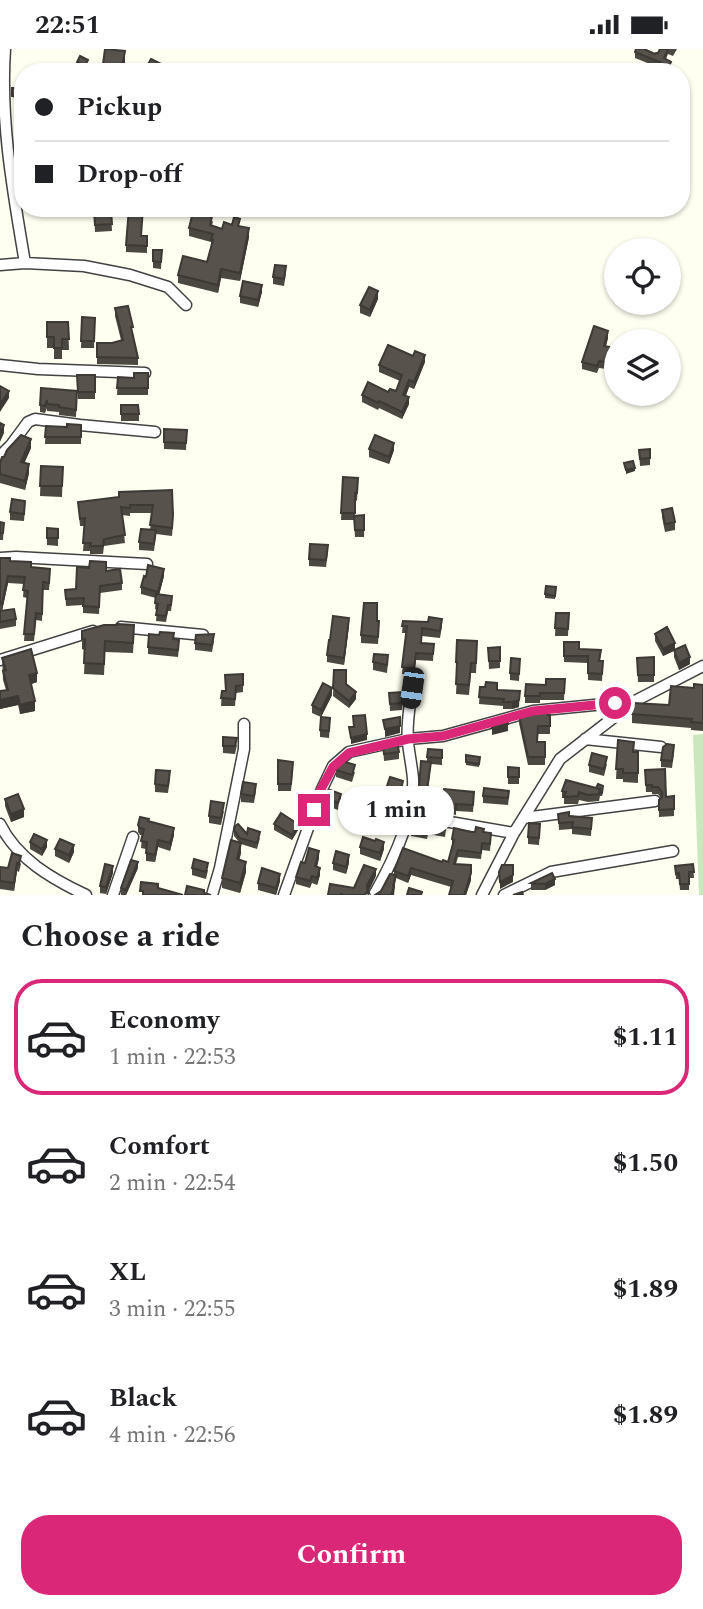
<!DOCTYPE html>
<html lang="en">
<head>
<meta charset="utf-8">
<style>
  body { margin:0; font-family:Spectral,serif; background:#f2f2f2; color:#202124; height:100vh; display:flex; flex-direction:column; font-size:26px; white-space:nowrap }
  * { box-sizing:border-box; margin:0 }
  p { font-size:23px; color:#757577 }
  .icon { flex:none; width:38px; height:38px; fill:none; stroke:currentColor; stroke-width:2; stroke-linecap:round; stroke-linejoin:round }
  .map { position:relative; height:846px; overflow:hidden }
  .sheet { display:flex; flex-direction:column; background:#fff; flex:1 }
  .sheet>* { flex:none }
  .hud { position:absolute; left:14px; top:14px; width:676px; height:154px; border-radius:28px; box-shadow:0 2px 5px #0004; display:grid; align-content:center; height:154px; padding:0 21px; background:#fff }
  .controls { position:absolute; left:604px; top:189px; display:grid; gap:14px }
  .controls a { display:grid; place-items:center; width:77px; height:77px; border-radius:50%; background:#fff; box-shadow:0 2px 5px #0004; font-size:35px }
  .end { position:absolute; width:32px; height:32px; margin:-16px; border:9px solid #db2777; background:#fff; box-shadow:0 0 0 4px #fff }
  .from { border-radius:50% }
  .bubble { position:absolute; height:49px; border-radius:24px; background:#fff; box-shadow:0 2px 5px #0004; font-size:23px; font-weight:700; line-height:49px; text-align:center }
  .car { position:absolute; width:21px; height:42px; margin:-21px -10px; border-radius:9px; box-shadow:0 0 5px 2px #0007; background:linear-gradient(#222 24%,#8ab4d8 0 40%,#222 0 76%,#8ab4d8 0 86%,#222 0) }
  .hud b { display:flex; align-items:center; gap:24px; height:66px; font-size:26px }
  .hud b+b { border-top:2px solid #e0e0e0 }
  .hud i { width:18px; height:18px; background:#202124 }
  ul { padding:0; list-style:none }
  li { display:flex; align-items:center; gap:21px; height:116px; margin:0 14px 10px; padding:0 7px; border:4px solid transparent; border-radius:28px }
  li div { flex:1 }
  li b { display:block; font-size:26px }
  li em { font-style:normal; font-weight:700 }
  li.on { border-color:#db2777 }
  li>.icon { width:63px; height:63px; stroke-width:1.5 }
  h2 { padding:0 21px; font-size:32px; line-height:84px }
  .cta { display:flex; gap:14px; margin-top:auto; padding:14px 21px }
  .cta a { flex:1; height:80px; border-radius:28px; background:#db2777; color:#fff; font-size:28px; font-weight:700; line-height:80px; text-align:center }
  .status { display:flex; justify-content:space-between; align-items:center; height:49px; padding:0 35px; background:#fff; direction:ltr }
  .status svg { height:19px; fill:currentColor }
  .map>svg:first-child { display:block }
  .green { fill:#cae7bd }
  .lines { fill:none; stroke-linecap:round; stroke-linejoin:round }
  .minor-casing { stroke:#424242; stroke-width:13 }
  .minor { stroke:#fff; stroke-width:10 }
  .wall { fill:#4b4741 }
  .shaded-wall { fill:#3d3935 }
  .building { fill:#57524c; stroke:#3d3935; stroke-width:2 }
  .route { stroke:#db2777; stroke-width:9 }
</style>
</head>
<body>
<div class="status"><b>22:51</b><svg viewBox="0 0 49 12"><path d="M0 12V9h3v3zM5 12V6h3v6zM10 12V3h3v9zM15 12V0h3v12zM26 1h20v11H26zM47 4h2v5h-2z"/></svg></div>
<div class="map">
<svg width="703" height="846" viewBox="0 0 703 846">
  <rect width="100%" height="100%" fill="#fefef1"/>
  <path class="green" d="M703 685V846H699L693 686Z"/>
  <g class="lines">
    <g class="minor-casing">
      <path id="minor" d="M5 0C0 72 13 143 25 214
        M0 216 25 214 84 217 130 226 168 238 186 256
        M0 316 38 320 145 324
        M0 407 11 396 28 373 35 370 80 376 155 383
        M0 509 16 508 147 515
        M121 578 203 586
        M0 611 93 582
        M585 690 661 698
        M410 763 444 772 514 784
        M524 769 655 752
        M0 775C17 810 52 830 86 846
        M113 846 133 788
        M212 846 220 819 244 700V675
        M284 846 322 740 333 717 349 703 408 690 443 687 533 662 635 652
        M374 846C392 814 415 767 413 730 412 717 409 705 408 693 406 675 410 657 412 639
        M482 846 514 784 560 710 635 652 703 617
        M504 846 551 823 673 802"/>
    </g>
    <use href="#minor" class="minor"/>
  </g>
  <path class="wall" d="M660 0H677L673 7 668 5 666 10 671 19 670 23 635 9V3L655 5 658 4Z
    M77 13 88 15 85 21 77 16Z
    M147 17 167 23H147Z
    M229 159H245L243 167 229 163Z
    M111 161 112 182 95 183 94 162Z
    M213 172 212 177 222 180 232 176 240 177 249 188 240 232 221 229 218 244 178 234V226L207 213 211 197V193L189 187V179Z
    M141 187H147V204L126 203V196Z
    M153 201H162L161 220 153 219Z
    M286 224 284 237 273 235V228Z
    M262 243 258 258 240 254V247Z
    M378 250 370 268 360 264V256Z
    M115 259 133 285H132L138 309V316L97 315V294H112L121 291 115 267Z
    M82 268 95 269 94 299H81Z
    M47 273H68L69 301H62V310H54V299H47Z
    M608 289 606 297 616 299V321L599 319 597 324 582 320V313Z
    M425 313 414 340 409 338 406 347 409 355 402 370 379 359 378 361 362 353V346L396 342 400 332 379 323V316Z
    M148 324V346H117L118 328 134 329Z
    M77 326H95V350H78Z
    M77 342 76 368 59 366V363L47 362V359L45 364 40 363V356Z
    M121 356 139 365V372H121Z
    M81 376V395H45L46 377 67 378Z
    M164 380 187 381 186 401 164 400Z
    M31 399 24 414 29 424 25 441 0 434V414L4 408Z
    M369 400 394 401 389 415 369 408Z
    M639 401 650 409V416L640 417Z
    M41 417 63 418 62 448 40 447Z
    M343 428 358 437 357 452 355 451V467L364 481V488H355L354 471H341Z
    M172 441 173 474 172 487 156 485 154 502 139 501V493L150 481 152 464H130V467L122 466 125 494 104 497 103 505H90V502H83L85 477H80L78 453Z
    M25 459 24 472 10 471V463Z
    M662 461 675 473V481L665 483 662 468Z
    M0 473 4 474 3 491H0Z
    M47 479 58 480V497L47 496Z
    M328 503 326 518 309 517V510Z
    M0 509 31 518 50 527 49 541H43L42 572 36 571 34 592H24L27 549 23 548 24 535 8 534 2 562 16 570V577L0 580V562H2L0 561Z
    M106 521 122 534V541L100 544 99 565 83 564V556L66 557 65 541 76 540Z
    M164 527 159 546 172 553 171 562H168L166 573 156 572 157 561 155 560 156 549 141 545V538Z
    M556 542 555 550 545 549V545Z
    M556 564H569L568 587H555Z
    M403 572 442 577 440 589 422 587 421 594 434 595 433 612 416 611 414 627 402 625 406 584H402Z
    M349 576 344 616 327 613V606L330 591Z
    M379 579 378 595 361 594V586Z
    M82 582 134 587 133 604 105 603 104 626 84 625 85 601 82 600Z
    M655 585 675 600 690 615 679 621 674 608V602L663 607 655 592Z
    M214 592 212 603 195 601V594Z
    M564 593 579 600 601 601 600 612H603L602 632 588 631V614L564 613Z
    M148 598H179L178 608 148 605Z
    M500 598V619L489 620 488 599Z
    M477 602 476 624H471L469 646 456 645 457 623H456V613Z
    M654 608V633H638L637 609Z
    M2 609 37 633 31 635 35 662 20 665 18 656 0 660V642L6 641 3 631Z
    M520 610 519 632 510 631V624Z
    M373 613H388L387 624 373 621Z
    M334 621 346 635 356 650 349 659 333 647Z
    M243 625V643L236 644 235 657H221L222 642H225Z
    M565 630 564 651H540V654H525V647L546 636Z
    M703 636V682L691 681V679L632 674V665L669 656 694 639Z
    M480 638 497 641 520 642 519 658 512 660H503V657L479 655Z
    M389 644 403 650 402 661 390 662Z
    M332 646 321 668 312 664V656Z
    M519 666H550V685H538V693H545V716H528L519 674Z
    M330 676 329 689 320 688V681Z
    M223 688 237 696 235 705 223 704Z
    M618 691 634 703H638V734L623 733V730H616Z
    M383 696 399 703V710L384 712Z
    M442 701V716L431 715 428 742 474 750 473 763 456 762V766L418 757V751L427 712V708Z
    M674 703 672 719 661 718V711Z
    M466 706 480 708 479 718 466 716Z
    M607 715 604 727 589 723V716Z
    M508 718 519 719V735H508Z
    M293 720 291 742H278V735Z
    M336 721 355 723 352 733 336 728Z
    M645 721 666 748 674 747V767L659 768V751L661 749 658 745H652V743H646Z
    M390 728 403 738 401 747 398 746 388 772 377 767V761L383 749Z
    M170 729 168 744 155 743V735Z
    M585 737 603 741 602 747H600L599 752 588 753 579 751 578 755H564V749H562V742Z
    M256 742 254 754 241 753V745Z
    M483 747 509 748 508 756 483 754Z
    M5 750 24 768 11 773 5 757Z
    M327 750 341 752 338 761 327 757Z
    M224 762 221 776 209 774V767Z
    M558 765 592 769 591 787 572 785V780L559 781Z
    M414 768 446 780 445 788 428 785 427 790 411 787V780Z
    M149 773 174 786 170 802 158 798 155 813 146 812V800L141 799 142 786H140L138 783V776Z
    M274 775 298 781 292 791 274 781Z
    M234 781 260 789 257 800 241 795V804L239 811 246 823 240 844 222 839V829L239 793 234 787Z
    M540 782 539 796 528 795V788Z
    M471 783H483L491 790 490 802 482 801 481 810 458 808 456 815 471 831 466 846H449L451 838 411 826 408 834 396 829 394 839 381 842 394 826V822L448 813 452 797V790Z
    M375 792 384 800 380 812 360 805V798Z
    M30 793 47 798 42 807 30 800Z
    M55 800 74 803 69 814 55 807Z
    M12 804 21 815 19 823 17 822 14 842 0 840V818L8 819Z
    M319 809 317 818 320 826 317 836 312 834 310 839 296 835V828L305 814Z
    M333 814H349L346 825 333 821Z
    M693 815 694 829H689V841H680L679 830H676L675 817Z
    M138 819 126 846H121V839Z
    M192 819 208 821 206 830 192 826Z
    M113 824 106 845 100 844V837Z
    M555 830V836L545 841H531V834Z
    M280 832 276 846 258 841V834Z"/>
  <path class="shaded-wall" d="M125 2V13L123 23H121Z
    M249 179V188L240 232V224Z
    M221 220V229L218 244V236Z
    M262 236V243L258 258V251Z
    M378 242V250L370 268V261Z
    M608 282V289L604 304V297Z
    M425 306V313L414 340V333Z
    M409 331V338L403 353V346Z
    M9 342V349L0 363V355Z
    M409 348V355L402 370V363Z
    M4 376V384L0 393V385Z
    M31 390V399L21 422V413Z
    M394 394V401L389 415V408Z
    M29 415V424L25 441V432Z
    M635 419V422L626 425V421Z
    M164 520V527L158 550V543Z
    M8 527V534L2 562V555Z
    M349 569V576L344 616V609Z
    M675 594V601L663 607V600Z
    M690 608V615L679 621V614Z
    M37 624V633L29 636V626Z
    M332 639V646L321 668V661Z
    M356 643V650L349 659V652Z
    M18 647V656L0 660V651Z
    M519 651V658L512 660V653Z
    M35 652V662L20 665V656Z
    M508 675V682L492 686V679Z
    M400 677V684L385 688V680Z
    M367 685V691L351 695V689Z
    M398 740V746L388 772V766Z
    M341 745V752L338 761V754Z
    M24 760V768L11 773V765Z
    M298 775V781L292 791V786Z
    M174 779V786L170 802V794Z
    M47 791V798L42 807V800Z
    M158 791V798L155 813V806Z
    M384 793V800L380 812V804Z
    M241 794V804L237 820V810Z
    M74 796V803L69 814V806Z
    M319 802V809L315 824V817Z
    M349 806V814L346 825V818Z
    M138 813V819L126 846V841Z
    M246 813V823L240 844V834Z
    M17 814V822L14 842V834Z
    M471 816V831L466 846H464Z
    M113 817V824L106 845V838Z
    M320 819V826L317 836V829Z
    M411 819V826L408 834V827Z
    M376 820V827L367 846V836Z
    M280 825V832L276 846V839Z
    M396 826 394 846H391L393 837Z
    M513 826V833L500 840V833Z
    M555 830V836L545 841V835Z"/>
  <path class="building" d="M105 0 125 2 121 23H102Z
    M636 0H644L655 5 656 4H658L660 0H668L664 9 671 13 669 17 635 3Z
    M80 7 88 11 85 17 77 13Z
    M151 10 167 18 164 23H159L147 17Z
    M12 39H17L16 48 12 47Z
    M129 159H143L141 187H147V197L126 196Z
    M194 159 213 163 210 176 222 180 224 173 232 176 234 168 240 170 238 177 249 179 240 224 221 220 218 236 178 226 183 207 207 213 213 191H211L213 185 189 179Z
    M111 161 112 175 95 176 94 162Z
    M153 201H162L161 213 153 212Z
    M275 216 286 217 284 230 273 228Z
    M243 232 262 236 258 251 240 247Z
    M369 238 378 242 370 261 360 256Z
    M128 257 133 278H131L138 309 97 308V294H112L123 291 115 259Z
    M82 268 95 269 94 292H81Z
    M47 273H68L69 290H62V299H54V288H47Z
    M594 277 608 282 604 297 616 299V314L599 312 597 317 582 313Z
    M388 296 413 307 415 302 425 306 414 333 409 331 403 346 409 348 402 363 379 352 378 354 362 346 368 333 388 343 390 340 396 342 402 326 379 316Z
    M134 324H148V339H117L118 328 134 329Z
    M77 326H95V343H78Z
    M0 337 9 342 0 355Z
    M41 339 77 342 76 361 59 358V356L47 355V351L45 357 40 356Z
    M121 356H138L139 365H121Z
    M0 374 4 376 0 385Z
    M67 375 81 376V388H45L46 377 67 378Z
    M164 380 187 381 186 394 164 393Z
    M21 386 31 390 21 413 29 415 25 432 0 425V414L2 408H4L7 401Z
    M375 386 394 394 389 408 369 400Z
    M650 400V409L640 410 639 401Z
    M633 412 635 419 626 421 624 414Z
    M41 417 63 418 62 437H40Z
    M343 428 358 429 357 444H355V464H341Z
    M172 441 173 466 172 479 150 476 153 456H130V459L121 458 125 486 104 490 103 497H90L91 494H83L85 469 80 470 78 453 119 448V443Z
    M12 450 25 452 24 465 10 463Z
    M672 459 675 473 665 475 662 461Z
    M364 466V481H355L354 467Z
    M0 473 4 474 3 484H0Z
    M47 479 58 480V489H47Z
    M141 480 156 481 154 495 139 493Z
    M310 495 328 496 326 511 309 510Z
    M0 509H10V512L31 513V518L50 520 49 534 43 533 42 565 36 564 34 585H24L28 542 23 541 25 528 8 527 2 555 0 554Z
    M90 512 106 513V522L120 520 122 534 100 537 99 558 83 557 84 549 66 550 65 541 76 540 77 518 89 519Z
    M148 516 164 520 158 543 141 538 144 527 146 528Z
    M546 537 556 538 555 547 545 545Z
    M156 545 172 547 171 556H168L166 567 156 566 158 555 155 554Z
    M364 554H377V572H379L378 588 361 586Z
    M14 560 16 570 0 573V562Z
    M556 564H569L568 580 555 579Z
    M333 567 349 569 344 609 327 606 329 591H330Z
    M429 568 442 570 440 582 422 579 421 594 434 595 433 605 416 604 414 620 402 618 407 577H402L403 572 428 573Z
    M117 575 134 576 133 594 105 592 104 615 84 614 85 590H82V582L104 576H117Z
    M667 578 675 594 663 600 655 585Z
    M160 583 174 584 173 590 179 591 178 601 148 598 149 585 159 586Z
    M214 585 212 596 195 594 196 586Z
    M457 591 477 592 476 614H471L469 636 456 635 457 613H456Z
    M564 593H579V600L601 601 599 612H603L602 625 588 624V607H564Z
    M685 596 690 608 679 614 674 601Z
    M500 598V612H489L488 599Z
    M31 600 37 624 29 626 35 652 20 656 18 647 0 651V642L8 641 3 622 6 621 2 609Z
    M374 605 388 606 387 616 373 613Z
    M654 608V626H638L637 609Z
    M511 609 520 610 519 625 510 624Z
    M334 621H346V635L356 643 349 652 333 639Z
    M243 625V636L236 637 235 650 221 649 222 642H226L225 626Z
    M546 630H565L564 644H540V647H525L526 635 546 636Z
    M486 633 497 634V641L520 642 519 651 512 653H503L504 650 479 648 480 638H485Z
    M323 634 332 639 321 661 312 656Z
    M694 635 703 636V674L691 673 692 670 632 665 633 655 634 654 669 656 671 637 694 639Z
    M403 643 402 654 390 655 389 644Z
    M548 660V666H550V677H538L537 693H545V708H528L519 666 534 661Z
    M365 666 367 685 351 689 349 678H354L353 667Z
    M321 668 330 669 329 682 320 681Z
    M400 668V677L385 680 383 671Z
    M507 670 508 675 492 679 491 674Z
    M223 688 237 689 235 697H223Z
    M618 691 634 693 633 703H638V724H623V720H616Z
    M397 693 399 703 384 705 383 696Z
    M667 695 674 696 672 712 661 711 663 698Z
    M428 700 442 701V709L427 708Z
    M592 704 607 708 604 720 589 716Z
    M466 706 480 708 479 715 466 713Z
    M278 711 293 713 291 735H278Z
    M342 712 355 716 352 726 336 721 339 714Z
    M421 712 431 713 427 741 443 744 444 740 474 743 473 756 456 755V760L418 751Z
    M508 718 519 719V728H508Z
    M665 720 666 748 674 747V760L659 761V751L662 748V743L658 738H652V736H646L645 721Z
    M156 721 170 722 168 737 155 735Z
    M390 728 403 732 401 740H398L388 766 377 761 382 748 383 749Z
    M566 731 600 740 599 745 588 746 579 743 578 747 564 748 566 743 562 742Z
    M243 733 256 735 254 747 241 745Z
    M598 735 603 737 602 744 600 743V740L596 739Z
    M484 739 509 742 508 749 483 747Z
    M330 741 341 745 338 754 327 750Z
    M18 745 24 760 11 765 5 750Z
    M211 752 224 754 221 769 209 767Z
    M569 763V767L592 769 591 780 572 778 573 773 559 774 558 765Z
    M281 764 298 775 292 786 274 775Z
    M140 768 149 770 148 772 174 779 170 794 158 791 155 806 146 804 147 793 141 792 144 780 140 779 138 776Z
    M414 768 446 774 445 781 428 779 427 783 411 780Z
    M529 774 540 775 539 789 528 788Z
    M238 775 247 785 248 779 260 783 257 794 240 789 234 781 235 777Z
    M476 778 484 780 483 783 491 784 490 795 482 794 481 804 458 801 454 815 471 816V824L464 846H449L453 832 411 819 408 827 394 822 403 799 442 813 443 811 448 813 454 791 452 790 454 779 471 783H475Z
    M34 785 47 791 42 800 30 793Z
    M363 788 375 792 376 790 384 793 380 804 360 798Z
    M60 790 74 796 69 806 55 800Z
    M231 791 241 794 237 810 246 813 240 834 222 829Z
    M309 799 319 802 315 817 320 819 317 829 312 827 310 832 296 828 301 813 305 814Z
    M336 802 349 806 346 818 333 814Z
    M12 804 21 807 19 815 17 814 14 834 0 832V818L8 819Z
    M194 810 208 814 206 823 192 819Z
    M131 811 138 813 126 841 121 839Z
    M105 815 113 817 106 838 100 837Z
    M693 815 694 823H689V835H680L679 824 676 825 675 817Z
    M364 816 376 820 367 836V840L369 844 367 843 365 846H344L341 845V846H328L330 835 354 839Z
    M502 816H513V826L500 833 499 823Z
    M262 819 280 825 276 839 258 834Z
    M552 824 555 830 545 835 531 834Z
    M390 825 396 826 393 837 394 838 391 846H375L381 842Z
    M141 833 158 835V839L183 846H143V842H140Z
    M187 837 204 841V844L211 846H185Z
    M409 839 422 843 421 846H407Z
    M522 843 523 846H513Z"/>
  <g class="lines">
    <path class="route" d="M314 761 321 740 333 718 349 704 408 690 443 687 533 662 615 654"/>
  </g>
</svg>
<div class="controls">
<a><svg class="icon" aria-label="locate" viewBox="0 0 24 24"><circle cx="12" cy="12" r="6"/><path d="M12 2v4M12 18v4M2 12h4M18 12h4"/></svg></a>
<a><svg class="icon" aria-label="layers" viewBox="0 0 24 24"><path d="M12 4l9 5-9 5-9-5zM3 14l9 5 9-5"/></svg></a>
</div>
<i class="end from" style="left:615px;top:654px"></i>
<i class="end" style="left:314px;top:761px"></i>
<div class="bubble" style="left:338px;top:737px;width:116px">1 min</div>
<i class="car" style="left:412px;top:639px;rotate:188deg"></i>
<div class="hud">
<b><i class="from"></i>Pickup</b>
<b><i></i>Drop-off</b>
</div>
</div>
<section class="sheet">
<h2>Choose a ride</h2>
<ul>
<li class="on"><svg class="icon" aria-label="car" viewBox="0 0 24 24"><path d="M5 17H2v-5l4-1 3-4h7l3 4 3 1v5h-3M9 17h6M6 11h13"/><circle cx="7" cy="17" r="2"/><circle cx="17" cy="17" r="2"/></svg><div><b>Economy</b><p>1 min · 22:53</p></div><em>$1.11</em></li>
<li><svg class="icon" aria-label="car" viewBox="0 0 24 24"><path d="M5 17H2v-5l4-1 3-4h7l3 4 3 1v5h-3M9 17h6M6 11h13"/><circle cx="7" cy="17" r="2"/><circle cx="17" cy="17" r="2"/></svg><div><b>Comfort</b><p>2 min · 22:54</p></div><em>$1.50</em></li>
<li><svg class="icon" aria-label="car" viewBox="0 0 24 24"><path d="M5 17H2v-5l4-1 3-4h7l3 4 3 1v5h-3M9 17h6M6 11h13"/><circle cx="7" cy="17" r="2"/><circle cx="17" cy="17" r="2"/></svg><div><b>XL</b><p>3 min · 22:55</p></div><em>$1.89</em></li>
<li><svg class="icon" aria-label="car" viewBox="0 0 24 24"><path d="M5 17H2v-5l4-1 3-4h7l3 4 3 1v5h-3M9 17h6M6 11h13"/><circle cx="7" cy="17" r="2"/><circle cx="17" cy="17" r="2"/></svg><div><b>Black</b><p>4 min · 22:56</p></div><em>$1.89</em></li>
</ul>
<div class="cta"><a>Confirm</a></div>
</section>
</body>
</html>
